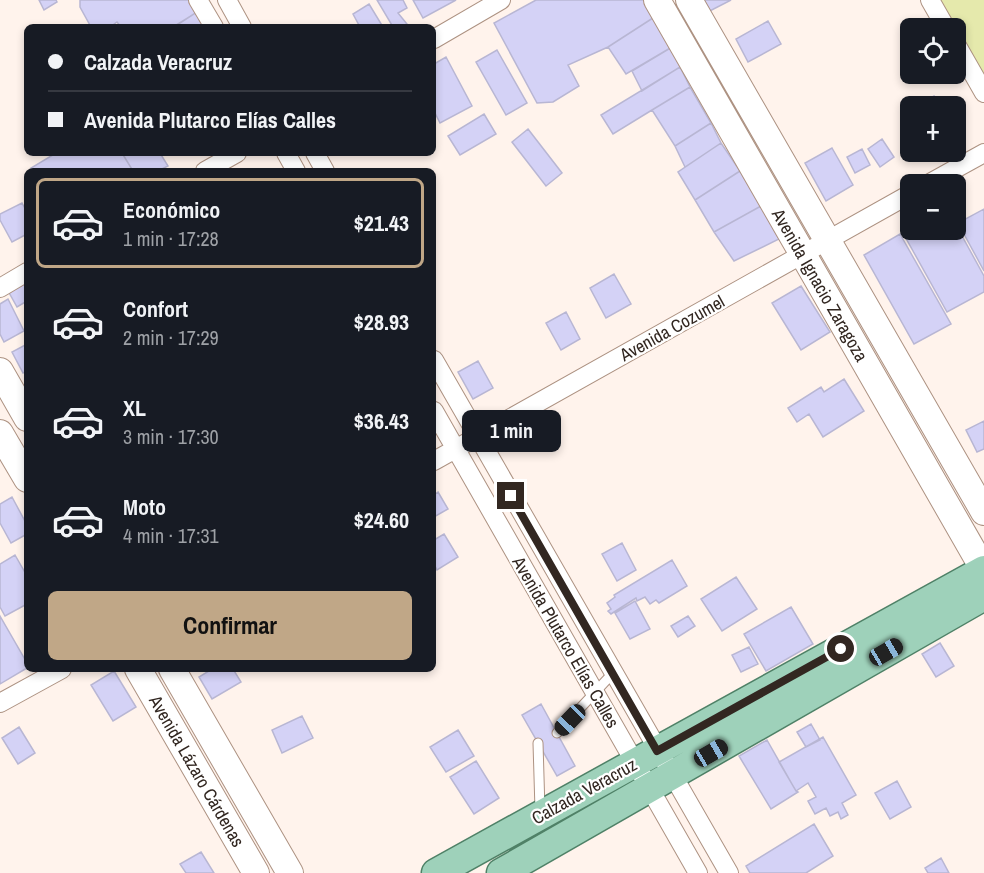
<!DOCTYPE html>
<html lang="es">
<head>
<meta charset="utf-8">
<style>
  body { margin:0; font-family:"Archivo Narrow",sans-serif; background:#20242c; color:#f1f3f6; height:100vh; display:flex; flex-direction:column; font-size:22px; white-space:nowrap }
  * { box-sizing:border-box; margin:0 }
  p { font-size:20px; color:#9ea1a6 }
  .icon { flex:none; width:33px; height:33px; fill:none; stroke:currentColor; stroke-width:2; stroke-linecap:round; stroke-linejoin:round }
  .map { position:relative; flex:1; overflow:hidden }
  .sheet { position:absolute; left:24px; top:168px; width:412px; height:504px; display:flex; flex-direction:column; background:#171b24; border-radius:9px; box-shadow:0 3px 9px #0003 }
  .sheet>* { flex:none }
  .banner { position:absolute; left:24px; top:24px; width:412px; height:132px; border-radius:9px; box-shadow:0 3px 9px #0003; display:grid; align-content:center; height:132px; padding:0 24px; background:#171b24 }
  .fabs { position:absolute; left:900px; top:18px; display:grid; gap:12px }
  .fabs a { display:grid; place-items:center; width:66px; height:66px; border-radius:9px; background:#171b24; box-shadow:0 3px 9px #0003; font-size:30px }
  .end { position:absolute; width:27px; height:27px; margin:-14px; border:8px solid #322721; background:#fff; box-shadow:0 0 0 3px #fff }
  .from { border-radius:50% }
  .bubble { position:absolute; height:42px; border-radius:9px; background:#171b24; box-shadow:0 3px 9px #0003; font-size:20px; font-weight:800; line-height:42px; text-align:center }
  .car { position:absolute; width:18px; height:36px; margin:-18px -9px; border-radius:8px; box-shadow:0 0 4px 2px #0007; background:linear-gradient(#222 24%,#8ab4d8 0 40%,#222 0 76%,#8ab4d8 0 86%,#222 0) }
  .banner b { display:flex; align-items:center; gap:21px; height:57px; font-size:22px }
  .banner b+b { border-top:2px solid #363941 }
  .banner i { width:15px; height:15px; background:#f1f3f6 }
  ul { padding:10px 0 0; list-style:none }
  li { display:flex; align-items:center; gap:18px; height:90px; margin:0 12px 9px; padding:0 12px; border:3px solid transparent; border-radius:9px }
  li div { flex:1 }
  li b { display:block; font-size:22px }
  li em { font-style:normal; font-weight:800 }
  li.active { border-color:#c0a787 }
  li>.icon { width:54px; height:54px; stroke-width:1.5 }
  .cta { display:flex; gap:12px; margin-top:auto; padding:12px 24px }
  .cta a { flex:1; height:69px; border-radius:9px; background:#c0a787; color:#111; font-size:24px; font-weight:800; line-height:69px; text-align:center }
  .map>svg:first-child { display:block }
  .green { fill:#e5e9ac }
  .building { fill:#d4d2f6; stroke:#b8b6d3; stroke-width:1.5 }
  .lines { fill:none; stroke-linecap:round; stroke-linejoin:round }
  .lane-casing { stroke:#ad9282; stroke-width:11 }
  .street-casing { stroke:#ad9282; stroke-width:20 }
  .secondary-casing { stroke:#ad9282; stroke-width:28 }
  .primary-casing { stroke:#4f8167; stroke-width:31 }
  .lane { stroke:#fff; stroke-width:9 }
  .street { stroke:#fff; stroke-width:18 }
  .secondary { stroke:#fff; stroke-width:26 }
  .primary { stroke:#9ed1ba; stroke-width:28 }
  .route { stroke:#322721; stroke-width:8 }
  .labels { text-anchor:middle; dominant-baseline:central; stroke-width:4.5; stroke-linejoin:round; paint-order:stroke }
  .street-label { font-size:18px; fill:#322721; stroke:#fff }
</style>
</head>
<body>
<div class="map">
<svg width="984" height="873" viewBox="0 0 984 873">
  <rect width="100%" height="100%" fill="#fff3ec"/>
  <path class="green" d="M938 0H984V79Z"/>
  <path class="building" d="M39 0H56L57 2 44 10Z
    M80 0H190L197 12 174 27H121L117 22 110 27H91L80 7Z
    M377 0H403L407 8 398 13 407 24 402 27H393Z
    M413 0H456L423 18Z
    M536 0H648L656 16 608 47 568 65 579 86 553 102 537 103 494 23Z
    M694 0H731L702 15Z
    M369 4 383 27H360L353 14Z
    M197 12 204 27H173Z
    M656 16 672 47 626 74 608 47Z
    M768 21 781 44 748 62 736 39Z
    M672 47 680 67 642 91 632 71Z
    M497 50 527 103 506 115 476 62Z
    M446 57 472 106 440 123 434 111V64Z
    M680 67 690 87 652 110 613 134 601 115Z
    M690 87 711 123 675 146 652 110Z
    M934 96 940 106H921L919 105Z
    M484 114 496 134 460 155 448 136Z
    M711 123 721 143 685 167 675 146Z
    M528 129 562 173 546 186 512 142Z
    M882 139 894 157 880 167 868 149Z
    M721 143 740 171 695 200 678 172Z
    M832 148 853 185 826 201 805 163Z
    M862 149 870 165 855 173 847 157Z
    M56 153H122L133 171H32L31 168Z
    M122 153H160L168 166 158 171H133Z
    M740 171 761 206 714 232 695 200Z
    M22 203 27 212V234L12 242 0 220V214Z
    M761 206 779 239 734 261 714 232Z
    M984 209V271L958 223Z
    M956 225 984 276V292L947 312 903 233 910 229 956 230Z
    M900 234 951 324 914 344 864 255Z
    M614 274 631 304 606 318 590 288Z
    M23 280 27 288V301L17 307 7 289Z
    M801 286 830 332 801 350 772 303Z
    M8 299 24 331 4 342 0 334V304Z
    M566 312 580 339 561 350 546 323Z
    M27 344V371L23 373 12 352Z
    M478 361 493 388 473 399 458 372Z
    M844 379 864 411 823 437 809 414 797 422 788 408 821 387 824 392Z
    M984 421V449L977 452 966 430Z
    M438 492 448 509 434 517V495Z
    M12 497 27 525V534L11 543 0 523V504Z
    M444 534 458 557 437 570 434 564V540Z
    M622 543 636 570 617 581 602 554Z
    M15 555 27 576V604L5 616 0 607V564Z
    M672 560 687 586 659 603 656 600 650 604 645 597 637 601 636 598 611 614 608 611 611 609 607 603 615 597 614 595Z
    M736 577 757 609 722 631 701 599Z
    M635 601 650 629 630 639 615 613Z
    M791 607 813 644 766 671 744 634Z
    M0 616 27 663V668L0 684Z
    M688 616 695 626 678 637 671 626Z
    M940 643 954 666 936 677 922 654Z
    M749 647 758 664 741 672 732 655Z
    M212 669H233L241 682 212 699 199 677Z
    M114 671 136 707 113 721 91 685Z
    M541 704 575 766 557 776 522 715Z
    M302 716 313 738 282 753 272 730Z
    M811 724 820 740 806 747 797 732Z
    M19 727 35 753 18 764 2 738Z
    M458 730 474 756 446 772 430 747Z
    M823 737 856 795 842 803 848 815 841 819 838 812 830 816 826 808 815 814 808 801 816 797 808 783 796 791 779 762Z
    M767 740 796 791 798 792 771 809 739 756Z
    M476 761 499 798 474 814 450 777Z
    M897 781 911 807 890 819 875 793Z
    M814 824 833 856 806 873H750L746 866Z
    M201 852 214 873H186L180 864Z
    M941 858 949 873H928L925 868Z"/>
  <g class="lines">
    <g class="lane-casing">
      <path id="lane" d="M557 733 613 673
        M538 743 540 810"/>
    </g>
    <g class="street-casing">
      <path id="street" d="M198 0 214 27
        M227 0 242 27
        M930 0 946 28
        M434 39 501 0
        M956 44 984 93
        M286 153 296 171
        M315 153 325 171
        M205 171 237 153
        M928 184 984 153
        M0 288 27 272
        M434 360 729 873
        M434 411 698 873
        M434 461 910 194
        M0 703 62 669"/>
    </g>
    <g class="secondary-casing">
      <path id="secondary" d="M657 0 984 570
        M689 0 984 512
        M0 371 27 418
        M0 433 27 479
        M138 669 256 873
        M172 669 290 873"/>
    </g>
    <g class="primary-casing">
      <path id="primary" d="M436 873 984 570
        M501 873 984 596"/>
    </g>
    <use href="#lane" class="lane"/>
    <use href="#street" class="street"/>
    <use href="#secondary" class="secondary"/>
    <use href="#primary" class="primary"/>
  </g>
  <g class="lines">
    <path class="route" d="M511 496 657 751 841 649"/>
  </g>
  <g class="labels">
    <g class="street-label">
      <text transform="translate(820 285) rotate(60)">Avenida Ignacio Zaragoza</text>
      <text transform="translate(672 328) rotate(-29)">Avenida Cozumel</text>
      <text transform="translate(566 642) rotate(60)">Avenida Plutarco Elías Calles</text>
      <text transform="translate(197 771) rotate(60)">Avenida Lázaro Cárdenas</text>
      <text transform="translate(584 791) rotate(-29)">Calzada Veracruz</text>
    </g>
  </g>
</svg>
<div class="fabs">
<a><svg class="icon" aria-label="locate" viewBox="0 0 24 24"><circle cx="12" cy="12" r="6"/><path d="M12 2v4M12 18v4M2 12h4M18 12h4"/></svg></a>
<a>+</a>
<a>−</a>
</div>
<i class="end from" style="left:841px;top:649px"></i>
<i class="end" style="left:511px;top:496px"></i>
<div class="bubble" style="left:462px;top:410px;width:99px">1 min</div>
<i class="car" style="left:886px;top:652px;rotate:60deg"></i>
<i class="car" style="left:570px;top:720px;rotate:224deg"></i>
<i class="car" style="left:711px;top:753px;rotate:60deg"></i>
<div class="banner">
<b><i class="from"></i>Calzada Veracruz</b>
<b><i></i>Avenida Plutarco Elías Calles</b>
</div>
<section class="sheet">
<ul>
<li class="active"><svg class="icon" aria-label="car" viewBox="0 0 24 24"><path d="M5 17H2v-5l4-1 3-4h7l3 4 3 1v5h-3M9 17h6M6 11h13"/><circle cx="7" cy="17" r="2"/><circle cx="17" cy="17" r="2"/></svg><div><b>Económico</b><p>1 min · 17:28</p></div><em>$21.43</em></li>
<li><svg class="icon" aria-label="car" viewBox="0 0 24 24"><path d="M5 17H2v-5l4-1 3-4h7l3 4 3 1v5h-3M9 17h6M6 11h13"/><circle cx="7" cy="17" r="2"/><circle cx="17" cy="17" r="2"/></svg><div><b>Confort</b><p>2 min · 17:29</p></div><em>$28.93</em></li>
<li><svg class="icon" aria-label="car" viewBox="0 0 24 24"><path d="M5 17H2v-5l4-1 3-4h7l3 4 3 1v5h-3M9 17h6M6 11h13"/><circle cx="7" cy="17" r="2"/><circle cx="17" cy="17" r="2"/></svg><div><b>XL</b><p>3 min · 17:30</p></div><em>$36.43</em></li>
<li><svg class="icon" aria-label="car" viewBox="0 0 24 24"><path d="M5 17H2v-5l4-1 3-4h7l3 4 3 1v5h-3M9 17h6M6 11h13"/><circle cx="7" cy="17" r="2"/><circle cx="17" cy="17" r="2"/></svg><div><b>Moto</b><p>4 min · 17:31</p></div><em>$24.60</em></li>
</ul>
<div class="cta"><a>Confirmar</a></div>
</section>
</div>
</body>
</html>
